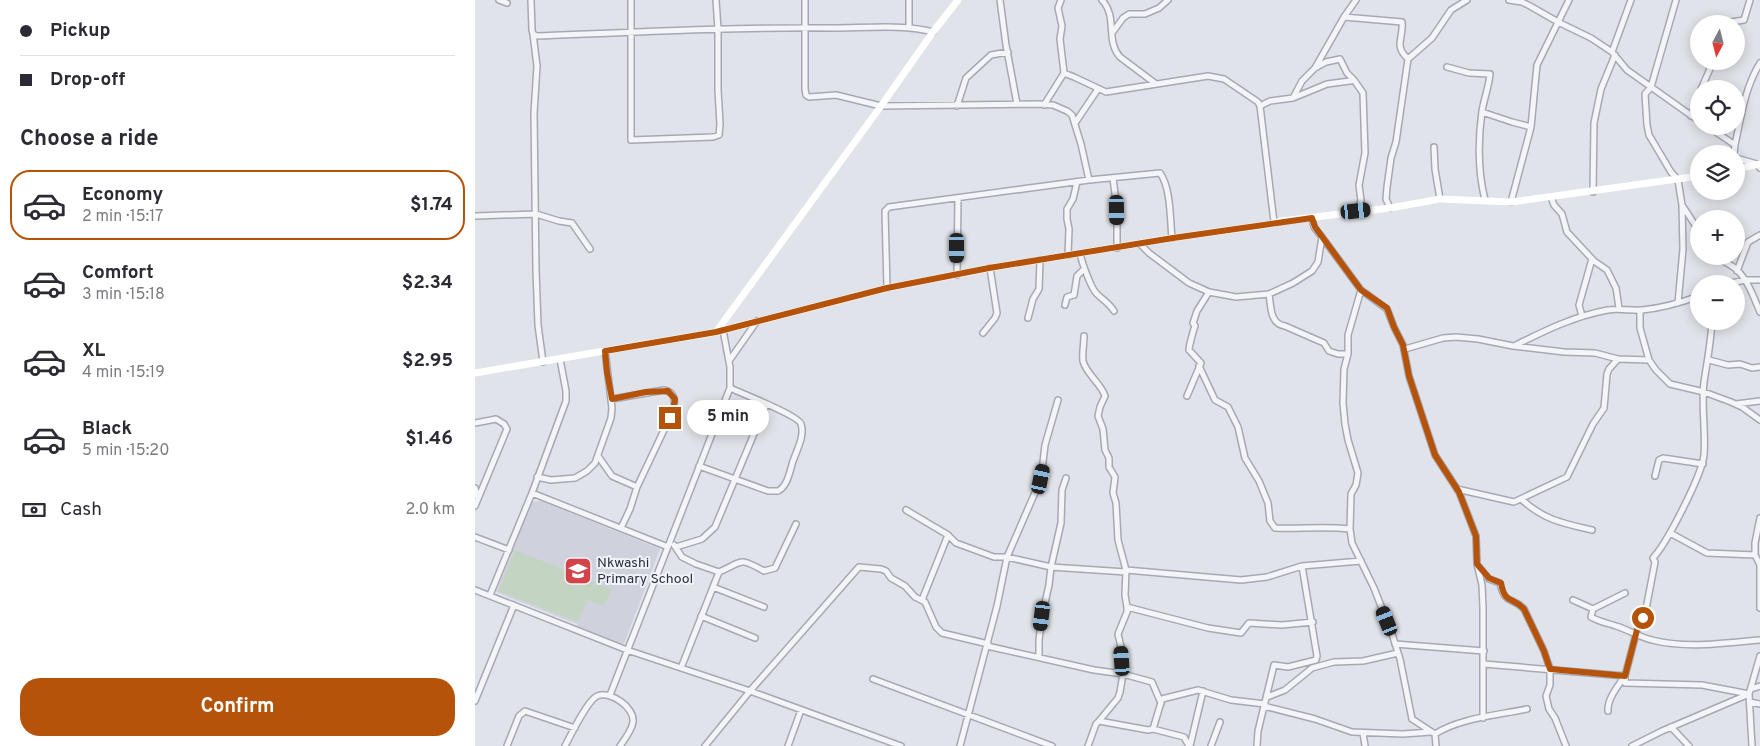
<!DOCTYPE html>
<html lang="en">
<head>
<meta charset="utf-8">
<style>
  body { margin:0; font-family:Overpass,sans-serif; background:#f2f2f3; color:#2b2b33; height:100vh; display:flex; flex-direction:column; font-size:19px; white-space:nowrap }
  * { box-sizing:border-box; margin:0 }
  p { font-size:16px; color:#7c7c81 }
  .icon { flex:none; width:28px; height:28px; fill:none; stroke:currentColor; stroke-width:2; stroke-linecap:round; stroke-linejoin:round }
  .map { position:relative; flex:1; overflow:hidden }
  .drawer { display:flex; flex-direction:column; background:#fff; width:475px }
  .drawer>* { flex:none }
  .guide { display:grid; align-content:center; height:110px; padding:0 20px; background:#fff }
  .needle { width:32px; rotate:187deg }
  .tools { position:absolute; left:1215px; top:15px; display:grid; gap:10px }
  .tools a { display:grid; place-items:center; width:55px; height:55px; border-radius:50%; background:#fff; box-shadow:0 2px 12px #0003; font-size:25px }
  .end { position:absolute; width:22px; height:22px; margin:-11px; border:6px solid #b45309; background:#fff; box-shadow:0 0 0 2px #fff }
  .from { border-radius:50% }
  .bubble { position:absolute; height:35px; border-radius:18px; background:#fff; box-shadow:0 2px 12px #0003; font-size:16px; font-weight:700; line-height:35px; text-align:center }
  .car { position:absolute; width:15px; height:30px; margin:-15px -8px; border-radius:6px; box-shadow:0 0 4px 1px #0007; background:linear-gradient(#222 24%,#8ab4d8 0 40%,#222 0 76%,#8ab4d8 0 86%,#222 0) }
  .guide b { display:flex; align-items:center; gap:18px; height:48px; font-size:19px }
  .guide b+b { border-top:1px solid #e1e1e2 }
  .guide i { width:12px; height:12px; background:#2b2b33 }
  ul { padding:0; list-style:none }
  li { display:flex; align-items:center; gap:15px; height:70px; margin:0 10px 8px; padding:0 10px; border:2px solid transparent; border-radius:20px }
  li div { flex:1 }
  li b { display:block; font-size:19px }
  li em { font-style:normal; font-weight:700 }
  li.current { border-color:#b45309 }
  li>.icon { width:45px; height:45px; stroke-width:1.5 }
  h2 { padding:0 20px; font-size:22px; line-height:60px }
  .pay { display:flex; align-items:center; gap:12px; height:55px; padding:0 20px; font-size:19px }
  .pay p { margin-inline-start:auto }
  .action { display:flex; gap:10px; margin-top:auto; padding:10px 20px }
  .action a { flex:1; height:58px; border-radius:20px; background:#b45309; color:#fff; font-size:20px; font-weight:700; line-height:58px; text-align:center }
  main { display:flex; flex:1; min-height:0 }
  .map>svg:first-child { display:block }
  .built { fill:#cfd2dc }
  .green { fill:#c4d4c2 }
  .lines { fill:none; stroke-linecap:round; stroke-linejoin:round }
  .street-casing { stroke:#a6a9b4; stroke-width:8 }
  .street { stroke:#f4f5f8; stroke-width:5 }
  .secondary { stroke:#fff; stroke-width:7 }
  .route { stroke:#b45309; stroke-width:6 }
  .labels { text-anchor:middle; dominant-baseline:central; stroke-width:4; stroke-linejoin:round; paint-order:stroke }
  .poi-label { font-size:14px; fill:#292f42; stroke:#f0f3f7; text-anchor:start }
</style>
</head>
<body>
<main>
<section class="drawer">
<div class="guide">
<b><i class="from"></i>Pickup</b>
<b><i></i>Drop-off</b>
</div>
<h2>Choose a ride</h2>
<ul>
<li class="current"><svg class="icon" aria-label="car" viewBox="0 0 24 24"><path d="M5 17H2v-5l4-1 3-4h7l3 4 3 1v5h-3M9 17h6M6 11h13"/><circle cx="7" cy="17" r="2"/><circle cx="17" cy="17" r="2"/></svg><div><b>Economy</b><p>2 min · 15:17</p></div><em>$1.74</em></li>
<li><svg class="icon" aria-label="car" viewBox="0 0 24 24"><path d="M5 17H2v-5l4-1 3-4h7l3 4 3 1v5h-3M9 17h6M6 11h13"/><circle cx="7" cy="17" r="2"/><circle cx="17" cy="17" r="2"/></svg><div><b>Comfort</b><p>3 min · 15:18</p></div><em>$2.34</em></li>
<li><svg class="icon" aria-label="car" viewBox="0 0 24 24"><path d="M5 17H2v-5l4-1 3-4h7l3 4 3 1v5h-3M9 17h6M6 11h13"/><circle cx="7" cy="17" r="2"/><circle cx="17" cy="17" r="2"/></svg><div><b>XL</b><p>4 min · 15:19</p></div><em>$2.95</em></li>
<li><svg class="icon" aria-label="car" viewBox="0 0 24 24"><path d="M5 17H2v-5l4-1 3-4h7l3 4 3 1v5h-3M9 17h6M6 11h13"/><circle cx="7" cy="17" r="2"/><circle cx="17" cy="17" r="2"/></svg><div><b>Black</b><p>5 min · 15:20</p></div><em>$1.46</em></li>
</ul>
<div class="pay"><svg class="icon" aria-label="cash" viewBox="0 0 24 24"><path d="M3 7h18v10H3z"/><circle cx="12" cy="12" r="2"/></svg>Cash<p>2.0 km</p></div>
<div class="action"><a>Confirm</a></div>
</section>
<div class="map">
<svg width="1285" height="746" viewBox="0 0 1285 746">
  <rect width="100%" height="100%" fill="#e1e3ea"/>
  <path class="built" d="M66 501 185 549 149 644 102 627V624L21 592 57 502Z"/>
  <path class="green" d="M40 550 120 582 115 594 121 583 137 589 129 606 112 600 103 622 23 591Z"/>
  <g class="lines">
    <g class="street-casing">
      <path id="street" d="M24 0 32 3
        M56 0 57 30 58 34 62 36C161 32 260 27 359 28 388 28 430 24 458 32
        M156 0V140L238 137 244 135 245 124 243 90V29L241 0
        M330 0V89L331 95 334 97 361 95 406 106 564 104 578 105 592 111 597 115 606 144 614 180
        M525 0 531 45 542 104
        M586 0 583 8 587 26 585 39 589 73
        M627 0C643 17 630 40 645 57L681 84
        M1034 0 1047 2 1055 6 1083 22 1116 38 1137 52
        M1156 0 1137 52 1152 70 1224 121
        M1201 0 1176 87 1170 94 1172 125 1174 135 1196 172 1203 180 1207 205 1224 231
        M869 17 927 22C929 38 918 45 933 59
        M1243 24 1269 20 1275 0
        M434 28V0
        M637 33 648 18 654 14H670L684 8 693 0
        M58 34 62 66 59 113 61 270 63 325 68 362
        M972 67 994 73 1015 74C1014 86 1009 99 1007 111 1003 140 1003 172 1010 200
        M840 68 851 62 865 59 872 73 879 80
        M1226 89 1234 71 1237 61
        M818 98 852 84 875 81 879 80 888 93 890 153 884 185 886 201 881 211
        M569 105 589 73 599 77 631 92 733 76 749 79 783 102 785 106 799 222
        M482 106 491 78 516 55 533 52
        M785 106 795 101 818 98 827 81 840 68 869 17 881 0
        M1007 112 1037 122 1056 127
        M1216 116 1224 95
        M600 123 623 89
        M1232 126 1260 145 1259 154
        M1260 145C1266 117 1270 87 1285 63
        M959 147 960 169 965 199
        M1261 158 1282 164 1285 168
        M638 178 642 210V248
        M1118 192 1119 123 1126 89 1140 55
        M1076 197 1079 205 1087 214 1092 232 1119 261 1132 270 1141 288 1144 308
        M1036 202 1056 127 1062 65 1094 0
        M915 208 911 199 912 187 916 158 921 142 933 59 957 38 976 10 992 0
        M0 216 61 214 84 221 97 223 115 249
        M847 237 886 290 912 309 919 327 928 345 934 376 960 455 984 492 1001 536 1002 564 1007 585 1008 607V718
        M665 244 674 253 714 283 734 292 761 297 794 294 818 283 837 271 843 262 847 237 839 227 837 218
        M605 254C607 262 616 289 622 294 628 300 634 303 639 311
        M593 255 594 229 592 219V209L598 199 602 182
        M1241 256C1247 261 1255 264 1261 269 1273 280 1279 298 1285 312
        M1262 271 1273 242 1285 235
        M482 275 483 198
        M1252 284 1270 280H1285
        M412 288 410 211 414 207 614 180 685 173C696 188 695 219 697 238
        M886 290 873 335V354L869 369 868 403 870 424 873 440 883 473 881 485 876 494 875 529 877 543 899 588 918 637 925 659 937 719 960 734
        M794 294C796 307 795 324 810 326L849 343 854 351 863 354H873
        M1203 303 1208 249 1207 206
        M590 305 592 297 599 295 602 276 609 269
        M1165 310V328L1174 360
        M1107 316 1104 305 1117 259
        M553 318 558 299 564 289 565 260
        M508 333 520 318 522 313 515 268
        M609 336C609 344 607 353 608 361 611 374 626 383 630 396L625 407 623 416 628 429 630 450 634 458V467L640 477 638 493 641 503 643 540 651 570 650 595 652 607V612L643 634 646 647 648 674 645 692 643 698 624 721
        M1039 346C1069 331 1099 316 1133 310 1145 308 1156 311 1167 310 1187 308 1205 303 1224 296
        M930 349 968 338 981 337 1003 339 1038 346 1089 352 1120 353 1143 359 1174 360 1181 370 1195 384 1229 392 1256 402 1267 407 1285 420
        M1234 360 1253 365 1265 364 1277 368 1285 367
        M254 361 282 321
        M724 366 740 400 753 407 763 427 770 458 784 481 793 503 795 521 800 528C825 529 850 526 875 529
        M712 396 726 363 714 350C714 346 719 328 720 326L718 323 722 311 734 292
        M137 399 189 390C200 392 201 401 198 411L162 487 155 509 146 528
        M1261 404 1285 401
        M0 423 21 419 29 424 32 429 0 506
        M123 456 137 476 162 487
        M224 466 293 491H303C313 486 315 470 318 461 322 450 330 435 326 424 324 416 266 393 255 388
        M1180 476 1184 460 1188 458 1228 464
        M62 477 76 480 100 478 112 471 120 463 136 418 137 408 130 351
        M0 488 3 498
        M982 489 1039 502 1092 477 1118 424 1129 408 1132 374 1134 369 1143 359
        M57 493 193 547
        M1046 499C1069 520 1087 523 1117 530
        M431 510 473 535 481 543 519 557H532L566 479 570 445 583 400
        M1285 518 1280 543V555L1285 565V608
        M1195 533 1232 553 1280 555
        M0 537 34 550
        M199 545 207 557 221 564 244 572 206 668
        M201 547 227 539 240 527 291 405
        M1004 567 1014 579 1025 583C1030 606 1037 596 1049 609L1069 651 1075 669V685L1071 696 1074 709 1080 718 1091 746
        M651 570 766 580 792 577 827 566 886 561
        M244 572C269 561 264 557 289 571L300 568 321 524
        M238 587 289 607
        M0 590 152 650 275 691 426 746
        M1150 593 1118 609 1116 617C1125 622 1132 623 1141 626 1154 630 1164 637 1177 640 1212 649 1250 643 1285 640
        M15 595 57 493 91 401V391L85 359
        M447 600 473 535
        M1098 600 1118 609
        M652 607 733 628 766 633 774 623 807 625 838 622
        M226 616 280 638
        M920 644 1009 651
        M512 646 619 670 648 674 677 682 686 703
        M564 657V640L567 616 574 585 576 567 586 523 587 490 591 478
        M1009 664 1150 676 1162 630 1171 609 1180 562 1178 558C1192 543 1227 475 1229 455 1231 431 1226 406 1229 382 1232 362 1236 342 1237 321
        M398 679 577 746
        M1276 689 1285 686
        M135 695 255 388V367L248 330
        M792 697 810 690 837 668 859 662 888 661 923 653
        M0 701 39 605
        M1275 702 1285 704
        M789 706 840 719 877 732 928 734 956 732
        M1133 711C1132 699 1143 686 1150 676V683L1227 685 1274 694 1187 731 1157 746
        M1196 727 1214 746
        M678 729 709 737 714 746
        M888 733 890 746
        M960 734C984 718 1024 715 1052 709
        M960 734 961 746
        M32 746 44 716 50 711 100 728
        M90 746C96 735 112 701 122 696 134 690 160 707 158 722 157 730 150 739 145 746
        M230 746 275 691 384 567 406 569 411 571 416 578 430 586 440 597 450 602 461 627 467 633 513 644
        M313 746 326 710
        M485 746 522 606 532 557 576 567 651 572
        M613 746 621 724 624 721 673 730 678 729 687 699 723 690 756 700 790 704
        M715 746 728 691
        M736 746 745 722
        M782 746 783 731 799 665 813 667 841 660 842 656 827 566
        M1277 746 1274 694 1285 656"/>
    </g>
    <use href="#street" class="street"/>
    <path class="secondary" d="M1261 169 1285 164
      M241 332 406 106 458 32 483 0
      M0 373 241 332 412 288 515 268 697 238 796 224 807 221 915 208 965 199 1036 202 1224 176"/>
  </g>
  <g class="lines">
    <path class="route" d="M195 418 198 411 200 399 193 391 171 392 137 399 132 372 130 351 241 332 412 288 514 268 698 238 837 218 840 227 886 290 912 308 919 327 928 345 934 376 960 455 984 492 1001 536 1002 564 1014 578 1026 583C1030 605 1037 596 1049 609L1069 651 1075 669 1150 676 1162 630 1168 618"/>
  </g>
  <defs>
    <g id="school-square" transform="scale(1.4375)"><rect x="-9" y="-9" width="18" height="18" rx="4" fill="#d2434a" stroke="#f0f3f7"/><path d="M0-5L7-2L0 1L-7-2ZM-4 1L0 2.5L4 1V4Q0 6-4 4Z" fill="#fff"/></g>
  </defs>
  <g fill-rule="evenodd">
    <use href="#school-square" x="103" y="571"/>
  </g>
  <g class="labels">
    <g class="poi-label">
      <text x="122" y="563">Nkwashi<tspan x="122" dy="16">Primary School</tspan></text>
    </g>
  </g>
</svg>
<div class="tools">
<a><svg class="needle" viewBox="-14 -14 28 28"><path d="M0-13l5 13h-10z" fill="#e53935"/><path d="M0 13l5-13h-10z" fill="#7c7c81"/></svg></a>
<a><svg class="icon" aria-label="locate" viewBox="0 0 24 24"><circle cx="12" cy="12" r="6"/><path d="M12 2v4M12 18v4M2 12h4M18 12h4"/></svg></a>
<a><svg class="icon" aria-label="layers" viewBox="0 0 24 24"><path d="M12 4l9 5-9 5-9-5zM3 14l9 5 9-5"/></svg></a>
<a>+</a>
<a>−</a>
</div>
<i class="end from" style="left:1168px;top:618px"></i>
<i class="end" style="left:195px;top:418px"></i>
<div class="bubble" style="left:212px;top:400px;width:82px">5 min</div>
<i class="car" style="left:642px;top:210px;rotate:179deg"></i>
<i class="car" style="left:881px;top:211px;rotate:84deg"></i>
<i class="car" style="left:482px;top:248px;rotate:180deg"></i>
<i class="car" style="left:566px;top:479px;rotate:12deg"></i>
<i class="car" style="left:567px;top:616px;rotate:187deg"></i>
<i class="car" style="left:912px;top:621px;rotate:338deg"></i>
<i class="car" style="left:647px;top:661px;rotate:356deg"></i>
</div>
</main>
</body>
</html>
